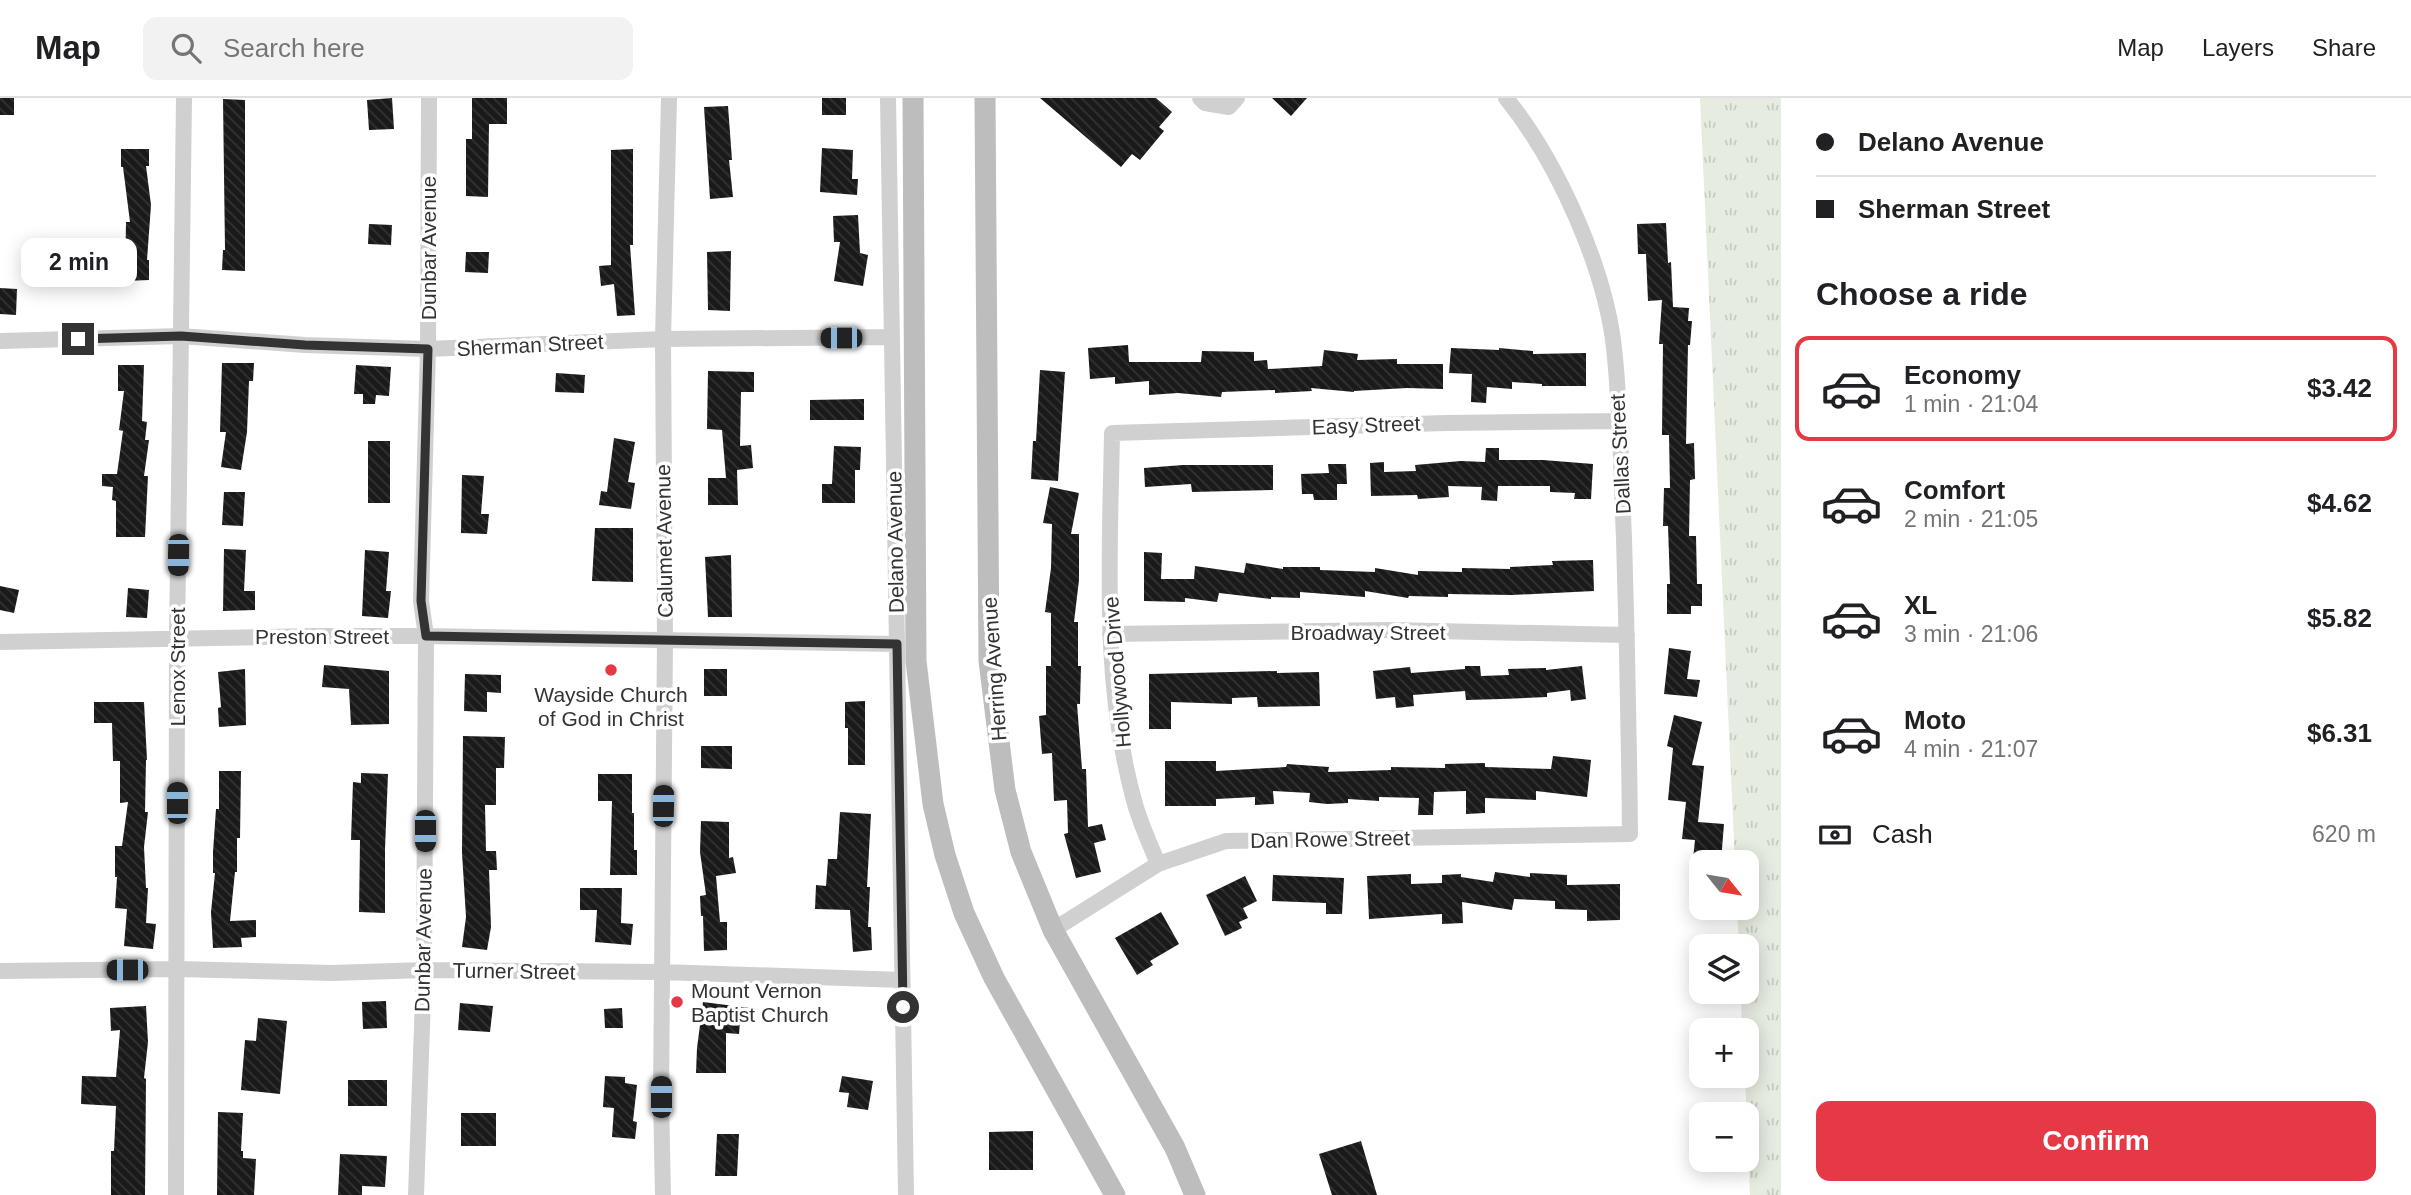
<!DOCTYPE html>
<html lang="en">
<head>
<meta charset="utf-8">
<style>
  body { margin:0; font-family:Helvetica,sans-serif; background:#f2f2f2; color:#202124; height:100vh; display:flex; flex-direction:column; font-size:26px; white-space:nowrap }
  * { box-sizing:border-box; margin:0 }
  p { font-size:23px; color:#757577 }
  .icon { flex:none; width:38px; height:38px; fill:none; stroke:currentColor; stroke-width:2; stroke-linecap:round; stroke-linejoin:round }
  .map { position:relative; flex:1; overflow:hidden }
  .side { display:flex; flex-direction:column; background:#fff; width:630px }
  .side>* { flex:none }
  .top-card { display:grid; align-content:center; height:154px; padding:0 35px; background:#fff }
  .needle { width:46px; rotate:120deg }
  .fabs { position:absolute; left:1689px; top:752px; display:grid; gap:14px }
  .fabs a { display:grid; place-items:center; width:70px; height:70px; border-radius:14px; background:#fff; box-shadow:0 4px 18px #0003; font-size:35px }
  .end { position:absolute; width:32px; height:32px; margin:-16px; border:9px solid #333; background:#fff; box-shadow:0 0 0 4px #fff }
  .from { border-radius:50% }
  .bubble { position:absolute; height:49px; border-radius:14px; background:#fff; box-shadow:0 4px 18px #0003; font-size:23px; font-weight:700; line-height:49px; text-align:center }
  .car { position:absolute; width:21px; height:42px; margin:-21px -10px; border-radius:9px; box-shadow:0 0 5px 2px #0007; background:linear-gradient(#222 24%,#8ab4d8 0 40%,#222 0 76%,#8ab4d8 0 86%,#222 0) }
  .top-card b { display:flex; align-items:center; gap:24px; height:66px; font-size:26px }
  .top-card b+b { border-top:2px solid #e0e0e0 }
  .top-card i { width:18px; height:18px; background:#202124 }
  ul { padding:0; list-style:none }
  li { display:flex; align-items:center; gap:21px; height:105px; margin:0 14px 10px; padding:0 21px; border:4px solid transparent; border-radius:14px }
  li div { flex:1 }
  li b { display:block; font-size:26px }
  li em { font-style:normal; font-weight:700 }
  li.current { border-color:#e63946 }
  li>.icon { width:63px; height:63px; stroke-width:1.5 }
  h2 { padding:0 35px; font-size:32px; line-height:84px }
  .pay { display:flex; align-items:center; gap:18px; height:77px; padding:0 35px; font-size:26px }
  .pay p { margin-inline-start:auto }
  .primary-button { display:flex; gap:14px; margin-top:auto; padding:14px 35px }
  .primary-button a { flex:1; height:80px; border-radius:14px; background:#e63946; color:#fff; font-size:28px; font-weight:700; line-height:80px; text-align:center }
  header { display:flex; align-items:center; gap:42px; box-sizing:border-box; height:98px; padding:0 35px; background:#fff; border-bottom:2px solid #e0e0e0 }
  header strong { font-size:33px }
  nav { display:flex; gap:38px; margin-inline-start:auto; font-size:24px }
  .search { width:490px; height:63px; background:#f2f2f2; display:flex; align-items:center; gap:18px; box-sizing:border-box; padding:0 24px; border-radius:14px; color:#757577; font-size:26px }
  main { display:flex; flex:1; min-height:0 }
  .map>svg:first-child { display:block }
  .grass { fill:url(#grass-tufts) }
  .building { fill:url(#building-back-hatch) }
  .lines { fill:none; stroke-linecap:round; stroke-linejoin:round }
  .street { stroke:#d0d0d0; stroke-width:16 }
  .secondary { stroke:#bdbdbd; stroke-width:21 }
  .route { stroke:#333; stroke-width:9 }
  .poi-dot { fill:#e63946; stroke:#fff; stroke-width:2.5 }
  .labels { text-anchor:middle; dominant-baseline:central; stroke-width:7; stroke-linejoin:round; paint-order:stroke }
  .street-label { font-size:21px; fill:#333; stroke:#fff }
  .poi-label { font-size:21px; fill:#333; stroke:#fff }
</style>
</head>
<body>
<header>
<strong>Map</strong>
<div class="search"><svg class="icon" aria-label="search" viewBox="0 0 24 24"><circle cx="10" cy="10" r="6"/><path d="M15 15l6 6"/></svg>Search here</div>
<nav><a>Map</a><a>Layers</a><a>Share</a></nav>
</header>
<main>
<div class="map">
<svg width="1781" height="1097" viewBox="0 0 1781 1097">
  <defs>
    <pattern id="grass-tufts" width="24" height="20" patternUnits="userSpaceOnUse" patternTransform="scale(1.75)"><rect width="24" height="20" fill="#e6ecdf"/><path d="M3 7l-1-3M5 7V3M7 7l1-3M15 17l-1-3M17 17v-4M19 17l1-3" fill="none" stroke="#c6cbc0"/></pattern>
    <pattern id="building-back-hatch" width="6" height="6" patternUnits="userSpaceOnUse" patternTransform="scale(1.75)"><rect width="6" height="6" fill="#1a1a1a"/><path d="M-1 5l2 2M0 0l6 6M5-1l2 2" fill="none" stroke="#333"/></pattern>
  </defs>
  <rect width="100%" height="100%" fill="#fff"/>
  <path class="grass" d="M1700 0H1781V1097H1750L1745 978H1746V933H1742L1741 894H1746V849H1739L1737 810H1746V765H1735Z"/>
  <path class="building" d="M0 0H14V17H0Z
    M392 0 394 31 369 32 367 2Z
    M472 0H507V26H489L488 99 466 98V41H472Z
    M822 0H846V17H822Z
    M1040 0H1156L1172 14 1159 29 1164 33 1140 62 1132 56 1121 69Z
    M1272 0H1307L1291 18Z
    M223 1 245 2V173L222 172 223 152H225Z
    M728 8 732 62H729L733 99 710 101 704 9Z
    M822 50 853 52 852 81H858L857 97 820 94Z
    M121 51H149V68H146L151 107 147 162H149V182L125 183 126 124H130L123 69H121Z
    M633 51V147H630L635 217 617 218 614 186 601 188 599 168 611 167V52Z
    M858 117 860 155 868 157 863 188 834 183 840 144H834L833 118Z
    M1666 125 1668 165 1671 164 1673 209 1689 210 1688 223H1692L1690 247H1688L1686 346 1694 345 1695 381 1690 382 1689 438H1696L1697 486H1702V508H1691V516H1667V486H1670L1668 428H1663L1664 390H1670L1669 337H1662L1663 246H1659L1662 202 1648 203 1646 156H1638L1637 126Z
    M369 126 392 127 391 147 368 146Z
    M731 153 730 213 708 212 707 154Z
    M466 154H489L488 175 465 174Z
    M0 190 17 191 16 217 0 216Z
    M1128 247 1129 264H1201L1202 253 1254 254V263L1267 262 1268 271 1322 268 1324 252 1358 256 1357 262 1397 261V266H1443V291L1407 290 1354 293V294L1311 290 1312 293 1275 295V292L1222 294 1221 299 1178 295 1149 297V283L1115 286V279L1090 281 1088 250Z
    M1451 250 1499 252V250L1533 253V256L1586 255V288H1542V286L1512 284V291L1487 289 1486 305 1471 304 1472 276 1449 275Z
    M222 265H254L253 283H249L247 334 241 372 221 369 226 334H220Z
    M118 267H144L142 323 147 324 145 342H149L144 378H148L145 439H116V403L112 402 113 389 102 388V376H117L123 333 119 332 124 293H118Z
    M356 267 391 269 389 298 376 297 375 306H363V296H354Z
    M1040 272 1065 274 1058 383 1031 381 1033 343H1036Z
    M708 273 754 274V294H741L740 348 751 347 753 370 737 372 738 407H708V380H726L722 332 707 331Z
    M556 275 585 277 584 295 555 294Z
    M864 301V322H810V302Z
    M614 340 635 344 628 384 635 385 631 411 599 407 601 393 607 394Z
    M368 343H390V405H368Z
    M834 348 861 349 860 372H855V405H822V386H832Z
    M1486 350H1499V362H1543L1593 366 1591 401H1574L1575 395 1550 394V388H1498L1497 403 1481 402 1482 389 1448 388 1449 399 1418 401 1417 397 1371 398 1370 365 1384 364V374L1416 373 1415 367 1461 363 1485 364Z
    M1328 366H1346L1347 386H1337V402H1314L1313 396H1302L1301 376 1329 375Z
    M1183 367H1273V392L1192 394 1191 386 1145 389 1144 370Z
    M462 377 484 378 481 416H489L487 436 461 435Z
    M1050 389 1079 395 1071 436H1079V482L1074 524H1078V568H1081L1080 606H1077L1082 671H1086L1088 729 1102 726 1106 742 1094 745 1101 774 1076 780 1064 736 1068 735 1067 702 1054 703 1052 655 1042 656 1039 618 1046 617V568H1051V515L1045 514 1051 470 1052 426 1043 425Z
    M224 394H245L243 428 222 427Z
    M595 430H633V484L592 483Z
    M224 451 246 452 244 493H255V512L223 513Z
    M365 452 389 454 386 493H391L388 520 362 518Z
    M1144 454 1162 455 1161 481H1194L1195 468 1244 475 1246 465 1283 471V469H1320V472L1375 474V470L1418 477V473L1462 474V470L1510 471V469L1553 467 1552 463 1593 462 1594 493 1512 497 1448 496V499L1409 498 1408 500 1365 493V499L1300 494V500L1271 499V501L1219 495 1217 504 1185 500V504L1144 503Z
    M731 457 732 519H708L705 459Z
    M0 488 19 492 14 515 0 512Z
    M128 490 149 492 147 520 126 519Z
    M1669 550 1691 553 1687 581 1700 582 1697 599 1664 596Z
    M324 567 389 573V626L351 627 349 591 322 589Z
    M1465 568H1480L1481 578 1509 577 1508 571 1546 570V572L1582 568 1586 601 1571 603 1570 592 1547 595V599L1502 601 1466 602 1465 593 1413 597 1414 608 1396 610 1395 599 1376 601 1373 573 1410 569 1411 575 1465 571Z
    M245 571 246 627 219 629 218 610 221 609 218 574Z
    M704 571H727V598H704Z
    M1277 573V575L1319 574 1320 608 1258 609 1257 599 1232 600V606L1171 604V631H1149V576Z
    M465 576 501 577V595L487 594V614L464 613Z
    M865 603V667H848V630H845V604Z
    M94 604H144L147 662H146L145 714H148L144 749 146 790H148L146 825 156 826 153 851 124 848 127 811 115 810 117 779H115V748H122L128 704 120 705V663H113L112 625H94Z
    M1674 617 1702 624 1692 667 1704 668 1698 724 1724 726 1721 763 1693 761 1695 742 1682 741 1686 704 1668 702 1673 650 1667 648Z
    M463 638 505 639 504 670H496V707H485L486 753H496L497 772H489L491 829 487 852 462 849 466 819 462 755Z
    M701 648H732V671L701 670Z
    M1553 658 1591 662 1587 699 1536 693V702L1485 700V715L1466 716V693L1434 694 1433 717H1418L1419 700 1379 699V703L1348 701V705L1327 706 1309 704 1310 695 1273 693 1274 706 1255 707V699L1216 701V708H1165V663H1216V673L1286 669 1287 666 1329 669 1328 674 1391 672V669L1445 670V666L1485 665V669L1551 671Z
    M219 673H241L240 740H237V774H235L230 823 256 822V839L241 840 242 849 213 850 211 814 215 775H213V754L216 711H219Z
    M361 675 388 676 385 751V815L359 814 360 742H351L353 684 361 685Z
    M598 676H632V715H634V752H637V777H610L612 703H598Z
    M840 714 871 716 867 789H870L868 829H871L872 852 853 854 850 812 815 811 816 787 826 788 828 761H837Z
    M701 723 729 724V760L733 759 736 775 716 778 720 824H727V852L704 853 703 818H701L700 798 706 797 700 754Z
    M1495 774 1530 779V775L1567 777V787L1620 786V822L1587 823V812L1555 811V803L1514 801 1512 812 1462 804 1463 825 1442 826V816L1369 821 1367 778 1411 776V786L1442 785V777L1461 776V779L1493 784Z
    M1273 777 1344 780 1342 816H1326V805L1272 803Z
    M1245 778 1257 803 1243 810 1248 820 1239 824 1242 830 1225 838 1206 797Z
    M580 790H622L621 825 633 826 631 847 595 844 597 812H580Z
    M1161 814 1179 846 1150 863 1153 867 1137 877 1115 840Z
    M386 903 387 930 363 931 362 904Z
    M703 904 750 910 748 925 740 924 739 936 726 935V975H696L697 950Z
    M460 905 493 908 490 934 458 932Z
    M146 908 148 944 144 980 146 981 145 1097H111V1053H114L116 1008 81 1006 82 978 116 979 120 932 111 933 110 910Z
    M622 910 623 930H605L604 911Z
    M258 920 287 923 280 996 241 992 245 942 256 943Z
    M605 978 625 979V985L637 987 633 1023 637 1024 635 1041 612 1039 614 1010 603 1009Z
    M842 978 873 983 868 1012 847 1009 849 995 839 994Z
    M348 982H387V1008H348Z
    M218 1014 243 1015 241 1053H243V1060L256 1061 254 1097H217Z
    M461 1015H496V1048H461Z
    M1033 1033V1072H989V1034Z
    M717 1036H739L737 1078H715Z
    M1361 1043 1377 1097H1332L1319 1056Z
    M340 1056 387 1058 385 1089 362 1088V1097H338Z"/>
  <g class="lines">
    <path class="street" d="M888 0 906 1097
      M1200 0 1205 5 1229 9 1237 0
      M0 243 181 238 305 247 428 251 663 241 892 239
      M1110 536 1388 532 1627 537
      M0 544 316 538H426L897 546
      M1158 766C1150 746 1141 727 1135 706 1101 586 1110 458 1112 335L1446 325 1619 323
      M1053 832 1158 766 1226 743 1630 736C1629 638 1627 539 1624 440 1621 377 1621 313 1614 250 1605 169 1557 63 1506 0
      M0 873 178 871 332 875 424 872 662 874 902 882
      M176 1097 177 540 184 0
      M416 1097 424 872 426 538 421 503 428 251 429 0
      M663 1097 661 999 665 542 663 241 669 0"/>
    <path class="secondary" d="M913 0 916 563 933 706 945 757 964 815 994 880 1115 1097
      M985 0 989 563 1005 692 1021 754 1053 832 1175 1050 1195 1097"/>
  </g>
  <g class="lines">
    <path class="route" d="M78 241 181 238 305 247 428 251 421 503 426 538 897 546 903 909"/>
  </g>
  <g class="poi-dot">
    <circle cx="611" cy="572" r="7"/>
    <circle cx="677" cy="904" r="7"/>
  </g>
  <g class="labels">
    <g class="street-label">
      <text transform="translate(428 150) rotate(-90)">Dunbar Avenue</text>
      <text transform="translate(530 247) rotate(-3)">Sherman Street</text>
      <text transform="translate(1366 327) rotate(-2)">Easy Street</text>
      <text transform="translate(1620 356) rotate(-93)">Dallas Street</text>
      <text transform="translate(664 443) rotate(-91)">Calumet Avenue</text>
      <text transform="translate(895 444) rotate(-91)">Delano Avenue</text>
      <text x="1368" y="534">Broadway Street</text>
      <text x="322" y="538">Preston Street</text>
      <text transform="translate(177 569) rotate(-90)">Lenox Street</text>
      <text transform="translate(994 571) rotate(-94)">Herring Avenue</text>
      <text transform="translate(1117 574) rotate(-95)">Hollywood Drive</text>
      <text transform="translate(1330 741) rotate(-1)">Dan Rowe Street</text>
      <text transform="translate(423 842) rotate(-89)">Dunbar Avenue</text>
      <text transform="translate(514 873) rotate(1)">Turner Street</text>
    </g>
    <g class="poi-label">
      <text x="611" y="596">Wayside Church<tspan x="611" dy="24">of God in Christ</tspan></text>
      <text x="691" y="892" text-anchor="start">Mount Vernon<tspan x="691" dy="24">Baptist Church</tspan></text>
    </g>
  </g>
</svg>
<div class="fabs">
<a><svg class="needle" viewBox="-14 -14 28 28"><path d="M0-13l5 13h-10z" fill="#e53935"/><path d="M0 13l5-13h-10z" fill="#757577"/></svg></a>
<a><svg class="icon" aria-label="layers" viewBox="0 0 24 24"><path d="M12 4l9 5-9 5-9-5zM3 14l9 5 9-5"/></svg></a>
<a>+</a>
<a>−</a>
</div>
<i class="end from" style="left:903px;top:909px"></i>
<i class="end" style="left:78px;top:241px"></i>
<div class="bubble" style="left:21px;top:140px;width:116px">2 min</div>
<i class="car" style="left:841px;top:240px;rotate:270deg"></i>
<i class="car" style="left:178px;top:457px;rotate:181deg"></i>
<i class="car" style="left:177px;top:705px;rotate:0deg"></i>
<i class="car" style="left:663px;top:708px;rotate:1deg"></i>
<i class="car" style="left:425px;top:733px;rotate:180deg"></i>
<i class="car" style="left:127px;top:872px;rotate:270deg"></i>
<i class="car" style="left:661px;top:999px;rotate:0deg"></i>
</div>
<section class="side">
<div class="top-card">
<b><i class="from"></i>Delano Avenue</b>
<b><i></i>Sherman Street</b>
</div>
<h2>Choose a ride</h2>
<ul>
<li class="current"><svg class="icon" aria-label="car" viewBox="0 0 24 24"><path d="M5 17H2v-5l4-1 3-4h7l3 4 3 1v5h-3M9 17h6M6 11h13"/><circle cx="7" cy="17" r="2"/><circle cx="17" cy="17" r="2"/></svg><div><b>Economy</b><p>1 min · 21:04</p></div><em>$3.42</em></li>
<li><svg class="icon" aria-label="car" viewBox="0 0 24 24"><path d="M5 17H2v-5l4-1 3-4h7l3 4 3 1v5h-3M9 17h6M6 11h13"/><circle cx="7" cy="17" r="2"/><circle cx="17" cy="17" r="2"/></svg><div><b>Comfort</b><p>2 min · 21:05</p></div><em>$4.62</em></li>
<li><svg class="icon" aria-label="car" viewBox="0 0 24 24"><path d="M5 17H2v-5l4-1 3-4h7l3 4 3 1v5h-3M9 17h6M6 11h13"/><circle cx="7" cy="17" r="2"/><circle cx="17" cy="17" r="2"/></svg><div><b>XL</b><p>3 min · 21:06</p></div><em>$5.82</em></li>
<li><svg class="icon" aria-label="car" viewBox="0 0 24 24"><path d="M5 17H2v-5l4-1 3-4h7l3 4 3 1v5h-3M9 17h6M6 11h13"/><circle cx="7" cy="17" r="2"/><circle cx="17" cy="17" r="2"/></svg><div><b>Moto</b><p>4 min · 21:07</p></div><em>$6.31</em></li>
</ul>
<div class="pay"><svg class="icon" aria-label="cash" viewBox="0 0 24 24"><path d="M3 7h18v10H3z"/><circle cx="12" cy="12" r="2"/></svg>Cash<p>620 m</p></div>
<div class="primary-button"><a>Confirm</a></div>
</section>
</main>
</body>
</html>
